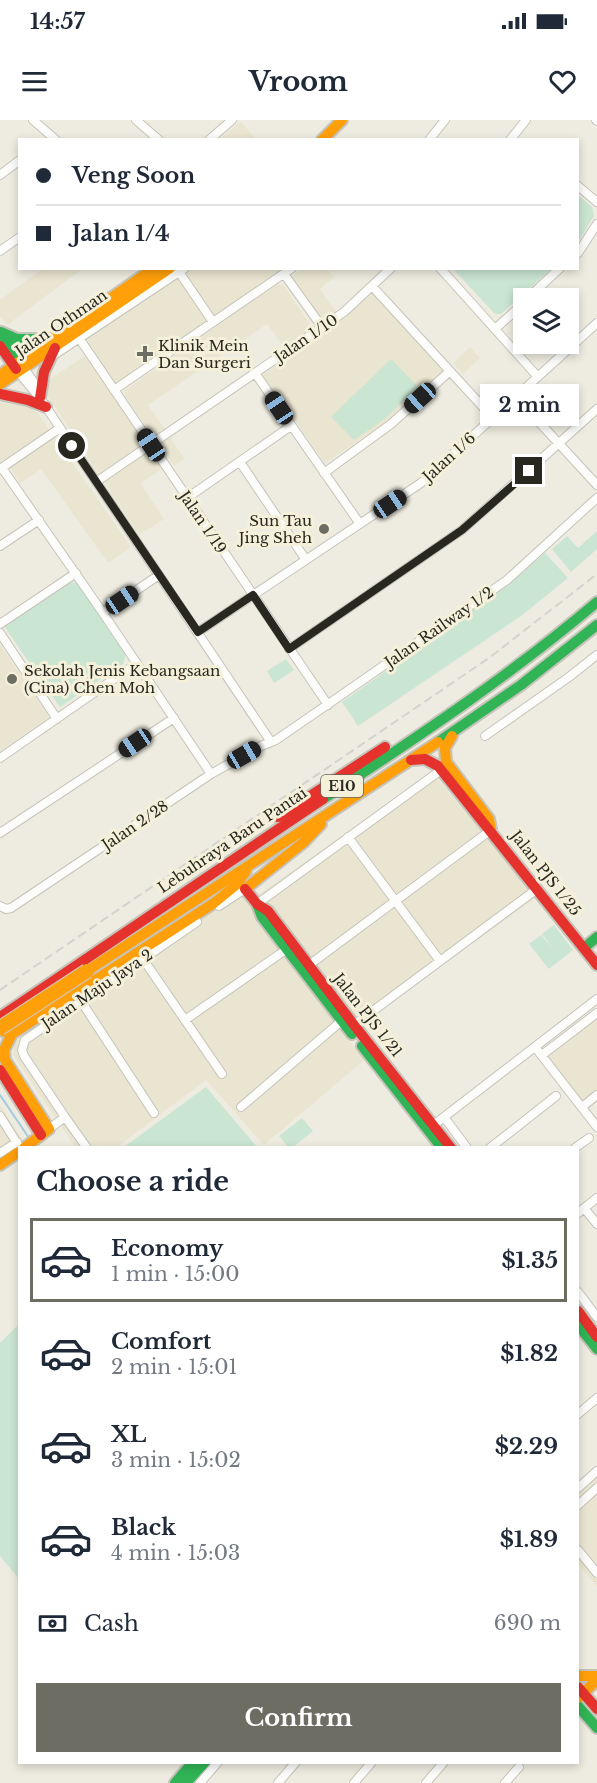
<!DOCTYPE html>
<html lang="en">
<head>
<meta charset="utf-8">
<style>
  body { margin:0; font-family:"Libre Baskerville",serif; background:#f6f6f7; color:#1f2937; height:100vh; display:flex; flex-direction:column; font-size:22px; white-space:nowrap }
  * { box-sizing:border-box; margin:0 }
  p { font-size:20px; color:#747a83 }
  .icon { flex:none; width:33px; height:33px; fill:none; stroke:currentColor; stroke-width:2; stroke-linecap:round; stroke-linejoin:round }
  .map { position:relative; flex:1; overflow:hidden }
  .drawer { position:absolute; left:18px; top:1026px; width:561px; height:618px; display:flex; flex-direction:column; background:#fff; border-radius:0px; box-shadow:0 3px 9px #0003 }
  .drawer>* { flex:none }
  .hud { position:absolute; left:18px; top:18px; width:561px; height:132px; border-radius:0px; box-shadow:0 3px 9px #0003; display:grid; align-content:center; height:132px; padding:0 18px; background:#fff }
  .buttons { position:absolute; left:513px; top:168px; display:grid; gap:12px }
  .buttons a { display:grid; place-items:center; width:66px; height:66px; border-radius:0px; background:#fff; box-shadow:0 3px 9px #0003; font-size:30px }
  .end { position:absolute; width:27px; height:27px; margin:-14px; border:8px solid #292820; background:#fff; box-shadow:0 0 0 3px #fff }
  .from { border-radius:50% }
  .bubble { position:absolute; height:42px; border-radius:0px; background:#fff; box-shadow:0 3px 9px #0003; font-size:20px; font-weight:800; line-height:42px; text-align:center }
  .car { position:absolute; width:18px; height:36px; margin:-18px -9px; border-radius:8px; box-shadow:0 0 4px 2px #0007; background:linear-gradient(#222 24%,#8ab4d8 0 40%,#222 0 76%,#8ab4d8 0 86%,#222 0) }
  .hud b { display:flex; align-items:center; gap:21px; height:57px; font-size:22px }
  .hud b+b { border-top:2px solid #e0e1e3 }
  .hud i { width:15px; height:15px; background:#1f2937 }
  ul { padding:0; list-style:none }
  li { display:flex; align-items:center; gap:18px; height:84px; margin:0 12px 9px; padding:0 6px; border:3px solid transparent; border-radius:0px }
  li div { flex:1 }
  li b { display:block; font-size:22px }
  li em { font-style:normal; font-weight:800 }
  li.current { border-color:#6e6d63 }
  li>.icon { width:54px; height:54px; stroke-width:1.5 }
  h2 { padding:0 18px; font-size:27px; line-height:72px }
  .pay { display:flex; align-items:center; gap:15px; height:66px; padding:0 18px; font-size:22px }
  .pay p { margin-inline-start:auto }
  .cta { display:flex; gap:12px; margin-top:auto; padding:12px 18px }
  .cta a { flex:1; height:69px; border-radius:0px; background:#6e6d63; color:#fff; font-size:24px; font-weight:800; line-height:69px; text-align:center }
  .status { display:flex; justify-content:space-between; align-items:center; height:42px; padding:0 30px; background:#fff; direction:ltr }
  .status svg { height:16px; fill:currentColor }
  header { display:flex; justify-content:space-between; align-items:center; height:78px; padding:0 18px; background:#fff; font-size:27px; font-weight:800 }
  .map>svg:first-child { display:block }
  .built { fill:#e9e5d0 }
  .green { fill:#cae5d2 }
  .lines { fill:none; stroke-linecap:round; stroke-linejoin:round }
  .stream { stroke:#a3cae0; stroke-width:2 }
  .street-casing { stroke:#c5c3ba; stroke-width:10 }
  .fast-casing { stroke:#c5c3ba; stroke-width:14 }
  .slow-casing { stroke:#c5c3ba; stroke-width:14 }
  .jam-casing { stroke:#c5c3ba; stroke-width:14 }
  .street { stroke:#fcfcfa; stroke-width:8 }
  .fast { stroke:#30b455; stroke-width:10 }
  .slow { stroke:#ff9f0a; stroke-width:10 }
  .jam { stroke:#e5322d; stroke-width:10 }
  .rail { stroke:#d4d2cf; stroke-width:2; stroke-dasharray:9 4.5; stroke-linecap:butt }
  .slow-bridge-casing { stroke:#cac9c3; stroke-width:16; stroke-linecap:butt }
  .slow-bridge { stroke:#ff9f0a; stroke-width:14 }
  .route { stroke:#292820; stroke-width:8 }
  .poi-dot { fill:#6e6d63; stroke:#f4f0da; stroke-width:2 }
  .labels { text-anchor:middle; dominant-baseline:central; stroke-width:6; stroke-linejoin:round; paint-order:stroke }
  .shield { fill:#f4f0da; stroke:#666458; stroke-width:1.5 }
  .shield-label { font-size:14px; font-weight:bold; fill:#292820 }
  .street-label { font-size:15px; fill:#292820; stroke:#f4f0da }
  .poi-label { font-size:15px; fill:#292820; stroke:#f4f0da; text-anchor:start }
</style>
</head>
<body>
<div class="status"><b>14:57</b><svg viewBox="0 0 49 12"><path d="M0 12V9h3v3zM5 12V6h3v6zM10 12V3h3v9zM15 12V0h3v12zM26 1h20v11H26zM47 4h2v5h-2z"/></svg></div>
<header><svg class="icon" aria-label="menu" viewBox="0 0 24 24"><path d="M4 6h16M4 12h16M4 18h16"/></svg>Vroom<svg class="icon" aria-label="heart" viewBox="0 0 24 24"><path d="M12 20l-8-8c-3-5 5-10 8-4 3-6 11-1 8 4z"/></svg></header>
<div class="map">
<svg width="597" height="1663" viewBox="0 0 597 1663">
  <rect width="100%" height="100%" fill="#eeece0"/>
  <path class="built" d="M241 2 256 19H220Z
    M42 149H82L7 205 0 196V180Z
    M191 149H286L214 198 184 154Z
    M301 149H327L334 157 320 169 336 192 326 199 319 197 293 162 294 155Z
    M178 158 208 202 114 265 83 221Z
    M277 164 284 166 309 203 307 212 284 227 267 204 148 285 165 309 157 314 150 312 125 276V270Z
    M373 173 445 250 389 300 325 343 262 255 324 213Z
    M470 227 480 238 463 254 453 243Z
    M85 236 146 324 99 355 41 265Z
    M0 283 29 286 38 294 131 427 108 443 41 349 20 363 4 339 0 342Z
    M170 317 184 339 174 346 159 325Z
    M150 331 162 349 140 363 164 399 139 415 104 362Z
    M0 524 48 595 47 599 0 631Z
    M432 652 537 777 345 915 364 940 264 1025 206 960 117 1027H75L13 935 14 924 24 913 247 764 258 775Z
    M597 896V970L581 982 545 936Z
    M0 985 24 1022 0 1038Z
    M597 1358V1467L578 1444V1374Z"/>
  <path class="green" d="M578 75 592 87 594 96 578 122Z
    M453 149H551L501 194H495Z
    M391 239 418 267 386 298 354 320 331 297Z
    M597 411V429L571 452 552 429 567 416 578 428Z
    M545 433 568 458 521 496 358 606 342 582 509 464Z
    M70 462 77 463 126 535 123 544 60 587 4 506Z
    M286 539 294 550 274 563 267 551Z
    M554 805 573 830 549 849 529 824 541 815 554 830 542 814Z
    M206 967 257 1027H124Z
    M302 998 313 1011 293 1027H288L279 1016Z
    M19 1204V1459L0 1436V1223Z"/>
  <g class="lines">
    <path class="stream" d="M0 975 29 1018"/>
    <g class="street-casing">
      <path id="street" d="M33 0 56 20
        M136 0 159 20
        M596 0 597 1
        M209 20 232 0
        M429 20 445 0
        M510 20 526 0
        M0 55 20 40
        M578 66 597 82
        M0 131 20 117
        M578 133 597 104
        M440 148 538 257
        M175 152H179L213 202
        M284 154 322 207
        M372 166 493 298
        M528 178 560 148
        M496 208 524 183
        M79 218 328 585
        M51 237 185 148
        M24 248 33 261V268
        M18 252 40 278 271 622
        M255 253 360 404
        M114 270 292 148
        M516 277 597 365
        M240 342 306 440
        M2 348 103 493 211 654
        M0 349 60 308
        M324 353 391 304 450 251
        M96 362 344 192 391 148
        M187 378 291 306
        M0 426 39 400
        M103 493 159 455
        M0 504 76 453
        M198 512 421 363 597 203
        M0 513 57 599
        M289 529 462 410 597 289
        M485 616 569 557 597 535
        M0 638 137 543
        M0 713 174 598
        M348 717 440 841
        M257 784 441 650
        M0 786 6 789 11 788 211 654 261 626 276 620 337 578 507 460 597 378
        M219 786 245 769
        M143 839 222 954
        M309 845 491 710
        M81 881 154 993
        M185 900 287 829
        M354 905 537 769
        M535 927 597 1007
        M542 935 597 893
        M241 987 345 898
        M582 987 597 975
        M0 996 20 1028
        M65 997 87 1028
        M444 997 467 1028
        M431 1007 597 879
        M49 1009 65 997 24 936 22 930 25 920 197 802
        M490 1028 556 976
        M575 1028 589 1018
        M0 1033 17 1022
        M584 1088 597 1104
        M578 1093 597 1078
        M578 1172 597 1197
        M578 1294 597 1278
        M578 1368 597 1351
        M578 1385 597 1368
        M578 1430 597 1453
        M200 1663 218 1642
        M278 1663 296 1642
        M354 1663 372 1642
        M426 1663 444 1642
        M505 1663 519 1647"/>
    </g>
    <g class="fast-casing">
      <path id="fast" d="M1 212 17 219H51
        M1 213 22 245
        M438 622 521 565 597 505
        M323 679C418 617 511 555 597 482
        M257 784 262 797 352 914
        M584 828 597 817
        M362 926 442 1028
        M578 1205 597 1229
        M578 1586 597 1608
        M175 1663 193 1642
        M186 1663 205 1642"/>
    </g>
    <g class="slow-casing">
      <path id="slow" d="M322 20 342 0
        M0 255 154 148
        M0 264 170 148
        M452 616 445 628 446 642 489 699 491 709
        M245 769 304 722 321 704
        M87 851 438 622
        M0 906 3 911 12 914 214 783 236 765 246 751
        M12 914 4 930 5 940 49 1009 24 1028
        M0 1045 20 1031
        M578 1556H597
        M578 1578 597 1560"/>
    </g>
    <g class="jam-casing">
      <path id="jam" d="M0 226 16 249
        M0 274 28 280 46 287
        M40 278 44 252 55 228
        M411 640 425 639 438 646 597 845
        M278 697 385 627
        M245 769 257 784 268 791 354 905 451 1028
        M0 897 323 679
        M0 950 41 1015
        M578 1191 597 1217
        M578 1567 597 1589"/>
    </g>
    <use href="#street" class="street"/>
    <use href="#fast" class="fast"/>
    <use href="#slow" class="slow"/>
    <use href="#jam" class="jam"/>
    <path class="rail" d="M0 870 489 538 597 454"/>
    <g class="slow-bridge-casing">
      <path id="slow-bridge" d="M0 908 87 851"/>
    </g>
    <use href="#slow-bridge" class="slow-bridge"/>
  </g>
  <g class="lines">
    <path class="route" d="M72 326 198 512 253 475 289 529 462 410 529 351"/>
  </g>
  <g class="poi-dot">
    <path d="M142 225h6v6h6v6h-6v6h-6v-6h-6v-6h6z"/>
    <circle cx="324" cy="409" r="6"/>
    <circle cx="12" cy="559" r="6"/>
  </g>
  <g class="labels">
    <rect class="shield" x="321" y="655" width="42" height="22" rx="4.5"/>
    <g class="shield-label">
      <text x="342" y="666">E10</text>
    </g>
    <g class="street-label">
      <text transform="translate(61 203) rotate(-34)">Jalan Othman</text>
      <text transform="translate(306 218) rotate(-34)">Jalan 1/10</text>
      <text transform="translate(449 337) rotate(-42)">Jalan 1/6</text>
      <text transform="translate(203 402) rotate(56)">Jalan 1/19</text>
      <text transform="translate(439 507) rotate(-35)">Jalan Railway 1/2</text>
      <text transform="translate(135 705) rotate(-34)">Jalan 2/28</text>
      <text transform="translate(232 720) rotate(-34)">Lebuhraya Baru Pantai</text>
      <text transform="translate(546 753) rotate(52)">Jalan PJS 1/25</text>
      <text transform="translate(97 869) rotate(-34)">Jalan Maju Jaya 2</text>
      <text transform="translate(368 895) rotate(52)">Jalan PJS 1/21</text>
    </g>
    <g class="poi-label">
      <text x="158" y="225">Klinik Mein<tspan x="158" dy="17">Dan Surgeri</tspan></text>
      <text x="312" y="400" text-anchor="end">Sun Tau<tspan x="312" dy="17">Jing Sheh</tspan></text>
      <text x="24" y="550">Sekolah Jenis Kebangsaan<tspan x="24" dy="17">(Cina) Chen Moh</tspan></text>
    </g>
  </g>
</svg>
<div class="buttons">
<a><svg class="icon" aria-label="layers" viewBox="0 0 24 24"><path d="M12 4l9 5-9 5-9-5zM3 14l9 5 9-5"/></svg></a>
</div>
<i class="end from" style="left:72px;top:326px"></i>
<i class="end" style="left:529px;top:351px"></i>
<div class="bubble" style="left:480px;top:264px;width:99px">2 min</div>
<i class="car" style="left:420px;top:278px;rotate:228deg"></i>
<i class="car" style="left:279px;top:288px;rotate:326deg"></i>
<i class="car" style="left:151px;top:325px;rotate:326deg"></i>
<i class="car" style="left:390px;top:384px;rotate:56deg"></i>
<i class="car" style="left:122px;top:480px;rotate:56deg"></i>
<i class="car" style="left:135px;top:623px;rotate:236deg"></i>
<i class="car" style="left:244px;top:635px;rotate:60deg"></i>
<div class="hud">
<b><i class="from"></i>Veng Soon</b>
<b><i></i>Jalan 1/4</b>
</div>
<section class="drawer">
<h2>Choose a ride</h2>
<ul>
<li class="current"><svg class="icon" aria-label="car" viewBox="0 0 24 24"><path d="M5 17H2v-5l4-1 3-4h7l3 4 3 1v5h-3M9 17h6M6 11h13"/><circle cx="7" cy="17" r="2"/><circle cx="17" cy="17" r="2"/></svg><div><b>Economy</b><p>1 min · 15:00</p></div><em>$1.35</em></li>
<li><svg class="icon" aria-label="car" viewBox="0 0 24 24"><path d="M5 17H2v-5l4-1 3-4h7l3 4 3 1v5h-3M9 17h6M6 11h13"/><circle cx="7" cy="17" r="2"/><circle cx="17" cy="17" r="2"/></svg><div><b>Comfort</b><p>2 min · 15:01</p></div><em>$1.82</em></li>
<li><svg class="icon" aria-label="car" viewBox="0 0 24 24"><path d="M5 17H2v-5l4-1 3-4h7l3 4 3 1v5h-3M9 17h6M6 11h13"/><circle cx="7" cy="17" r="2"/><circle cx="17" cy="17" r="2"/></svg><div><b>XL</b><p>3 min · 15:02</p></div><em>$2.29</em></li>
<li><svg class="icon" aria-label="car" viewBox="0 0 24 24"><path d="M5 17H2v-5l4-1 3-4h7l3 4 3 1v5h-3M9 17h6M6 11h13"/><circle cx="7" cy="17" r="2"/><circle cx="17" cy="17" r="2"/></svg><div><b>Black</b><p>4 min · 15:03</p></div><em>$1.89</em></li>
</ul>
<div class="pay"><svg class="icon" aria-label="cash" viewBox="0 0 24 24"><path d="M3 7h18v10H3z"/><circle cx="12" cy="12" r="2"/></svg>Cash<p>690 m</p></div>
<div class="cta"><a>Confirm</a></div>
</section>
</div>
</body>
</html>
